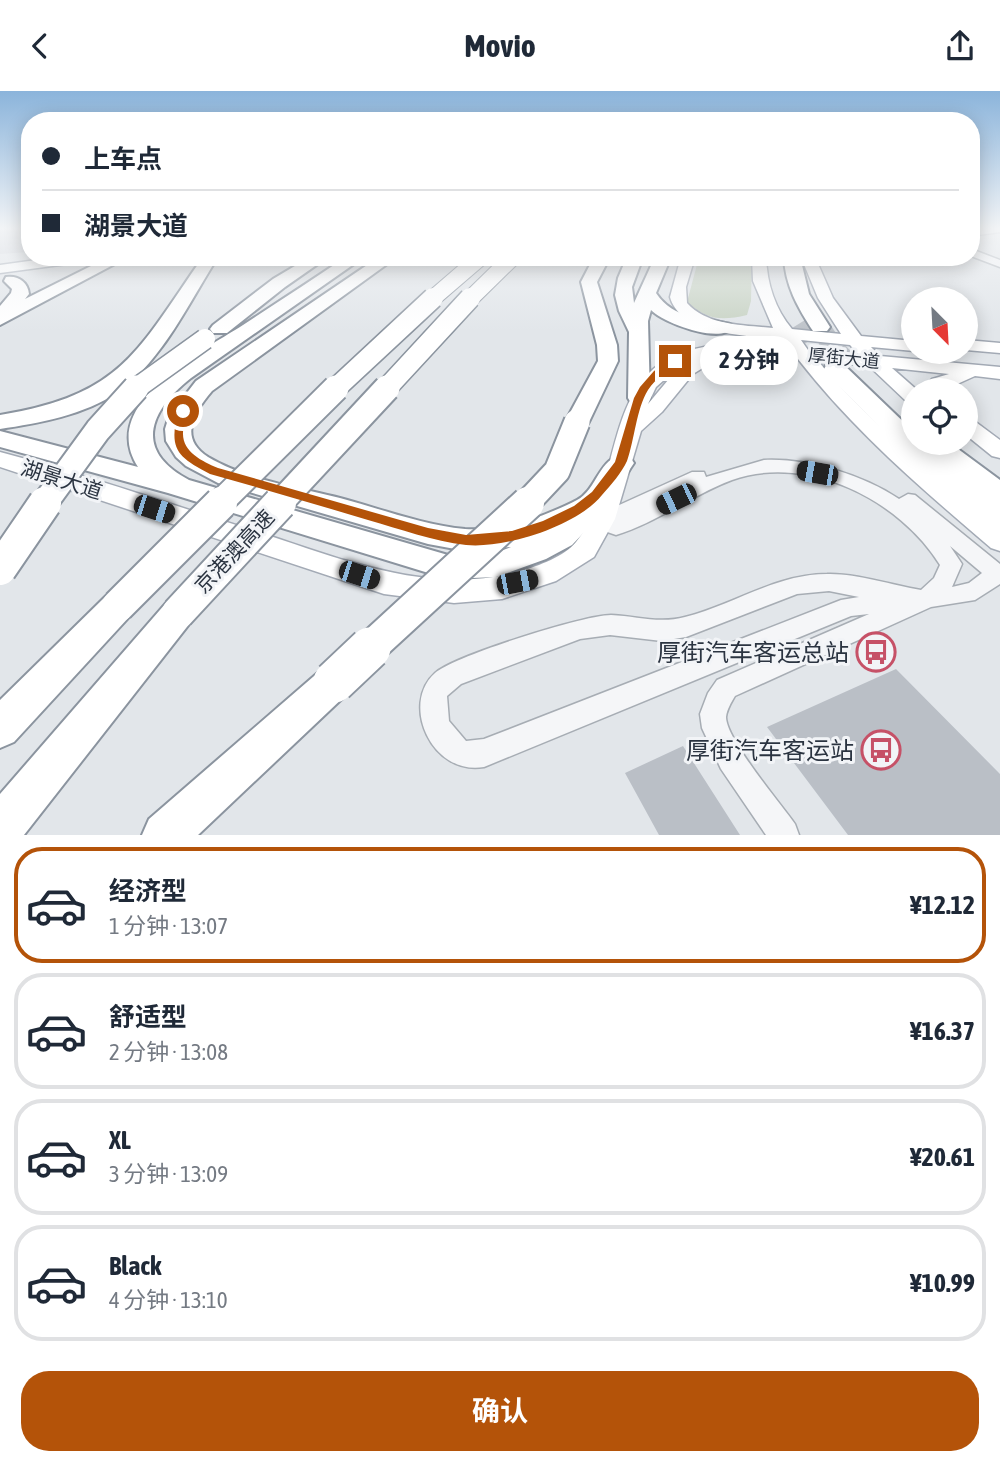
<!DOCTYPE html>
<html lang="zh">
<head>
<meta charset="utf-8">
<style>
  body { margin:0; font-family:"Asap Condensed","Noto Sans SC",sans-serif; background:#f2f2f3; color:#1f2937; height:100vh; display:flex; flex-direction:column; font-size:26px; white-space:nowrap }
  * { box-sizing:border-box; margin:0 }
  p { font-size:23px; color:#747a83 }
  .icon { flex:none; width:38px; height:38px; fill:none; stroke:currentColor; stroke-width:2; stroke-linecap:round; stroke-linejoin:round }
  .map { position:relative; height:744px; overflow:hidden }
  .panel { display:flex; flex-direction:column; background:#fff; flex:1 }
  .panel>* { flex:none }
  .banner { position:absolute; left:21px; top:21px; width:959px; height:154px; border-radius:28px; box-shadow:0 4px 18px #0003; display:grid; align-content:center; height:154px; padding:0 21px; background:#fff }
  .needle { width:46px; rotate:156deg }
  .buttons { position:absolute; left:901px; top:196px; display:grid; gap:14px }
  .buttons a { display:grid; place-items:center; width:77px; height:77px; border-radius:50%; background:#fff; box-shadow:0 4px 18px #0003; font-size:35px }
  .end { position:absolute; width:32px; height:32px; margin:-16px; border:9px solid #b45309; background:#fff; box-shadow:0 0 0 4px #fff }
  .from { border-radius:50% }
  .bubble { position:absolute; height:49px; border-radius:24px; background:#fff; box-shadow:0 4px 18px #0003; font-size:23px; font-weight:700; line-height:49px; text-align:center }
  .car { position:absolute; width:21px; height:42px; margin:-21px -10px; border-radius:9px; box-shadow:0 0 5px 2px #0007; background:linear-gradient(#222 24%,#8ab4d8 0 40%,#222 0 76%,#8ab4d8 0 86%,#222 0) }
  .banner b { display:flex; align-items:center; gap:24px; height:66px; font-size:26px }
  .banner b+b { border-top:2px solid #e0e1e3 }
  .banner i { width:18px; height:18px; background:#1f2937 }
  ul { padding:12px 0 0; list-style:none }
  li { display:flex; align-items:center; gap:21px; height:116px; margin:0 14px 10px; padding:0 7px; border:4px solid #e0e1e3; border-radius:28px }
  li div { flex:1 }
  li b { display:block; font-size:26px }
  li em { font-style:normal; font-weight:700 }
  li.on { border-color:#b45309 }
  li>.icon { width:63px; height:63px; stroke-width:1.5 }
  .action { display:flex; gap:14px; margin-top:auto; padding:14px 21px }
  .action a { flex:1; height:80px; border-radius:28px; background:#b45309; color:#fff; font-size:28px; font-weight:700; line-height:80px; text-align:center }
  header { display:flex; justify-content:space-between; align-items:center; height:91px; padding:0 21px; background:#fff; font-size:32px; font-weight:700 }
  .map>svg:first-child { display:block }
  .built { fill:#d1d5dc }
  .green { fill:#c8d3c4 }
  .building { fill:#babfc6 }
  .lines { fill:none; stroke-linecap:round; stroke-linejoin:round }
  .highway-tunnel { stroke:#bdc2c8; stroke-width:20; stroke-dasharray:20 10; stroke-linecap:butt }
  .minor-casing { stroke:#a7adb4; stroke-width:3 }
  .major-casing { stroke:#a3aab5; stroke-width:3 }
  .highway-casing { stroke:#8b949f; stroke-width:4 }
  .minor { fill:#f5f6f8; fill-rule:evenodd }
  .major { fill:#fff; fill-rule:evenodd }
  .highway { fill:#fff; fill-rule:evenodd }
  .highway-bridge-far4-casing { stroke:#8b949f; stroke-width:18; stroke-linecap:butt }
  .highway-bridge-far3-casing { stroke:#8b949f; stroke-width:23; stroke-linecap:butt }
  .highway-bridge-far2-casing { stroke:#8b949f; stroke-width:29; stroke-linecap:butt }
  .highway-bridge-far1-casing { stroke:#8b949f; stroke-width:36; stroke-linecap:butt }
  .highway-bridge-casing { stroke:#8b949f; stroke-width:45; stroke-linecap:butt }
  .highway-bridge-far4 { stroke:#fff; stroke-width:16 }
  .highway-bridge-far3 { stroke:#fff; stroke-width:20 }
  .highway-bridge-far2 { stroke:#fff; stroke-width:25 }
  .highway-bridge-far1 { stroke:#fff; stroke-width:32 }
  .highway-bridge { stroke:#fff; stroke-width:41 }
  .route { fill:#b45309 }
  .labels { text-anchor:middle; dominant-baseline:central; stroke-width:6; stroke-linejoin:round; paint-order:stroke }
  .far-street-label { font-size:18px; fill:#2b3441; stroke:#f2f4f7 }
  .street-label { font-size:21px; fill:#2b3441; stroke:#f2f4f7 }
  .near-poi-label { font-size:24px; fill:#2b3441; stroke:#f2f4f7; text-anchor:end }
</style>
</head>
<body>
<header><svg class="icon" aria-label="back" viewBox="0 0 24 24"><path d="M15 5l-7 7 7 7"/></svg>Movio<svg class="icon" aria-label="share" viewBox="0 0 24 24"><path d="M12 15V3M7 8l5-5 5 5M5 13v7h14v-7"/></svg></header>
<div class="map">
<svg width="1000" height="744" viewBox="0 0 1000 744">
  <rect width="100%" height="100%" fill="#e2e6ea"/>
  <path class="built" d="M0 137H30V161L0 163Z"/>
  <path class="green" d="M699 166H752L751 210 747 224C721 230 707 229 687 211Z"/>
  <path class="building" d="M896 578 1000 683V744H848L767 636Z
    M683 655 740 744H659L625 682Z"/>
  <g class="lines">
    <path class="highway-tunnel" d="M797 234 809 253 835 278
      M820 236 833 256 857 281"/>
    <g class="minor-casing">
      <path id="minor" d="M1000 137V141L971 145V139Z
        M971 158 1000 169V176L971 165Z
        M764 369C808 367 863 384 899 408L908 403 915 404 1000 473V493L975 509 931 516 735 605C731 612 727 618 726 626 726 648 780 712 795 733L799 744H766L721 678 702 637 700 623 708 602 717 589 869 523 851 525 484 676C432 685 400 613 435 582 454 565 584 524 611 524 636 525 660 533 685 526 733 514 776 483 827 483 855 482 892 494 921 499L934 487 940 474C900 409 807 362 732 389 692 404 656 432 616 444L593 436 590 431 593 426 603 425 606 420 692 381H704L706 386ZM950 455 982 482 969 492 952 496 962 473ZM829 500 859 506 841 509 484 648 466 650 449 630 447 605 461 593 580 548 610 544 662 550 686 546 797 503Z"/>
    </g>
    <g class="major-casing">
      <path id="major" d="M58 166H96L90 170 0 182V174Z
        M681 166H695L686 196 687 212C708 235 744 234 773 237L753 190 752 166H766C767 192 775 218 792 238L841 243 818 207 801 166H815L833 207 861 245 914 250V260L871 256 880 265 1000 276V288L975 285 944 299H924L932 288 949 283 892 277 917 299H914V313L907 311 869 275 818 270C871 334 935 384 1000 436V460L991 457C922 398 854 340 798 268L747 263 709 266 714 270 693 283 662 321 641 340 615 428 594 466 556 490 502 508 454 512 384 503 0 376V361C87 384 172 414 258 441 342 468 431 506 521 480 538 475 565 465 576 451 622 396 603 291 679 263 714 249 752 253 789 257L781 248C750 245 680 244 670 206ZM801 249 850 254 858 263 808 259ZM679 276 648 313 656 296Z
        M966 249 1000 252V262L966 259Z
        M966 327 973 329 1000 349V367L992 365 966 344Z"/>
    </g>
    <g class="highway-casing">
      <path id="highway" d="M109 166H128L0 234V215L11 202 12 198 4 190 6 186C18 184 28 191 29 203L25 208Z
        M203 166H218C189 211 163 269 118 301 84 324 40 332 0 338V324C123 304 137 260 203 166Z
        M310 166H328L285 196 227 242H213L210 238 213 234 273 188Z
        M346 166H364L191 287C148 321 134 360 189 389L448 464 495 462 511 456 466 460 428 453 218 392 186 375 176 366 166 350 165 338 169 325 196 290 379 166H397L212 300C194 321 178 347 208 366 247 389 297 396 340 407 381 418 423 434 465 438 479 439 499 437 513 434 532 429 560 418 577 409 599 398 600 358 630 366L634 372 630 378 590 435 572 454 546 468 496 486 448 488 168 402 0 356V340L138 376C97 313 201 261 243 234 278 211 312 189 346 166Z
        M594 166H610L597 191 617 254 618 270 589 331 586 336 577 338 568 336 565 331 598 270 597 254 581 191Z
        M627 166H643L632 196 634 212 655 166H671L656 202C674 229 702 226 730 233L733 237C720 253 663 232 651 219L648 230 650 307 647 312H631L628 307 629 241 619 220 615 204 618 187Z
        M784 166H800L809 203 830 236 827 240H813C798 217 785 194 784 166Z
        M835 272 843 273 914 341V352H950L1000 389V438L990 435 931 388 827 283 824 278 827 273Z
        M118 501 130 505 135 515 130 525 14 651 0 657V609L106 505Z
        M178 508 190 512 195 522 190 532 24 744H0V703L166 512Z
        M334 573 347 579 353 591 347 603 198 744H142L149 728 321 579Z"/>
    </g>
    <use href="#minor" class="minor"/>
    <use href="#major" class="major"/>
    <use href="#highway" class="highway"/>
    <g class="highway-bridge-far4-casing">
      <path id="highway-bridge-far4" d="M431 209 481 166
        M469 209 513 166"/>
    </g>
    <g class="highway-bridge-far3-casing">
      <path id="highway-bridge-far3" d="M134 299 205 248
        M334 299 433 207
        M385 299 470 207"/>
    </g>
    <g class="highway-bridge-far2-casing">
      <path id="highway-bridge-far2" d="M44 413 98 339 136 297
        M219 413 336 297
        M279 413 387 297
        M526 413 557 380 577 331"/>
    </g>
    <g class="highway-bridge-far1-casing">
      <path id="highway-bridge-far1" d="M0 478 45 412
        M118 515 221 412
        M178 522 280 412
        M368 559 528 412"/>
    </g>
    <g class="highway-bridge-casing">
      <path id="highway-bridge" d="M334 591 370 557"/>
    </g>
    <use href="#highway-bridge-far4" class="highway-bridge-far4"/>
    <use href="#highway-bridge-far3" class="highway-bridge-far3"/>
    <use href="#highway-bridge-far2" class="highway-bridge-far2"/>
    <use href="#highway-bridge-far1" class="highway-bridge-far1"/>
    <use href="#highway-bridge" class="highway-bridge"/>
  </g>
  <linearGradient id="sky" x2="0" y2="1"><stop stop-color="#8bb4db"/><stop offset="0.57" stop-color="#f2f4f6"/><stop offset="1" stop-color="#f2f4f6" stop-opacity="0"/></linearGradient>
  <rect width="1000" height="241" fill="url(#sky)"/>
  <path class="route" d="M671 268 679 270C669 280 656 286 648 299 636 319 635 347 627 370 622 381 611 394 602 404 577 435 505 458 466 454 433 450 400 438 368 429 315 413 263 398 210 383 176 365 169 358 178 320L186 317C188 325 184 332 183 341 182 361 202 370 218 377L428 437 466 444 512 440 543 430 574 415 592 401 615 371 634 307 640 296 654 280Z"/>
  <defs>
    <g id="bus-ring" transform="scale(2.0125)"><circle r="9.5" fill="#f2f4f7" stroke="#c65167" stroke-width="1.5"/><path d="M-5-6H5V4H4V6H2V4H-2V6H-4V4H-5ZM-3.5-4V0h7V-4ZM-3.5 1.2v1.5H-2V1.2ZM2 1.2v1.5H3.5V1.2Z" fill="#c65167"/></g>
  </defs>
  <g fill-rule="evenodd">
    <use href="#bus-ring" x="876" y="561"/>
    <use href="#bus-ring" x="881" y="659"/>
  </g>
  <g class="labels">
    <g class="far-street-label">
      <text transform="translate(844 267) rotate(6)">厚街大道</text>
    </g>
    <g class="street-label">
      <text transform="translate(62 388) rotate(18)">湖景大道</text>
      <text transform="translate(234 460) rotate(-47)">京港澳高速</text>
    </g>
    <g class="near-poi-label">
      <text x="849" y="561">厚街汽车客运总站</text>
      <text x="854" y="659">厚街汽车客运站</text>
    </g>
  </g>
</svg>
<div class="buttons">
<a><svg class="needle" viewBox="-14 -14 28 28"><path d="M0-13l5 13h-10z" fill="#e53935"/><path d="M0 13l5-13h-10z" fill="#747a83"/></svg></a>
<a><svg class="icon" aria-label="locate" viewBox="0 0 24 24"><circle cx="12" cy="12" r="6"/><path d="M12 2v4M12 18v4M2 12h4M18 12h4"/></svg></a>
</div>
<i class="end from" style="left:183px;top:320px"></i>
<i class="end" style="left:675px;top:270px"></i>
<div class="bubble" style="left:700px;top:245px;width:98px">2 分钟</div>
<i class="car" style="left:817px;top:382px;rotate:280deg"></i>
<i class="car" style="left:676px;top:408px;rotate:244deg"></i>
<i class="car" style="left:154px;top:418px;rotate:108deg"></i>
<i class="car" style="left:359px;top:484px;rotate:108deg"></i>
<i class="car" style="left:517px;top:491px;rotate:79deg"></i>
<div class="banner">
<b><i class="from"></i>上车点</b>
<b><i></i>湖景大道</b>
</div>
</div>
<section class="panel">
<ul>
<li class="on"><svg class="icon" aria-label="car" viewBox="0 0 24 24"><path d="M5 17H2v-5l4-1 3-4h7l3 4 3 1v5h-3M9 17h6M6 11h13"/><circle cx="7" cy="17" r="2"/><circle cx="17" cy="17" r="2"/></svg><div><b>经济型</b><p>1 分钟 · 13:07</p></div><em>¥12.12</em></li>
<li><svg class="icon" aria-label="car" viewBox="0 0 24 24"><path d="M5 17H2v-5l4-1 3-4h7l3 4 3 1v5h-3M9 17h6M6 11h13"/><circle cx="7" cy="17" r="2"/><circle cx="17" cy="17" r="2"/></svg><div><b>舒适型</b><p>2 分钟 · 13:08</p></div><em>¥16.37</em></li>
<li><svg class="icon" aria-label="car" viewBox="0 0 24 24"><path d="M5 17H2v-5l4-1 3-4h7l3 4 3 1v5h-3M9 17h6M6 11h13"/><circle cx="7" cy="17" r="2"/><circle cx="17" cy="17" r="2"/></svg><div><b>XL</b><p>3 分钟 · 13:09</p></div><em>¥20.61</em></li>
<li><svg class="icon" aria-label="car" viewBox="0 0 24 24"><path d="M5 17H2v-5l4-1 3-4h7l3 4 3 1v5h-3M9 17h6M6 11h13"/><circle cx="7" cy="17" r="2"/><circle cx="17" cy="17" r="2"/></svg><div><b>Black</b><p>4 分钟 · 13:10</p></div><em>¥10.99</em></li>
</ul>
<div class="action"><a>确认</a></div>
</section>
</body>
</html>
